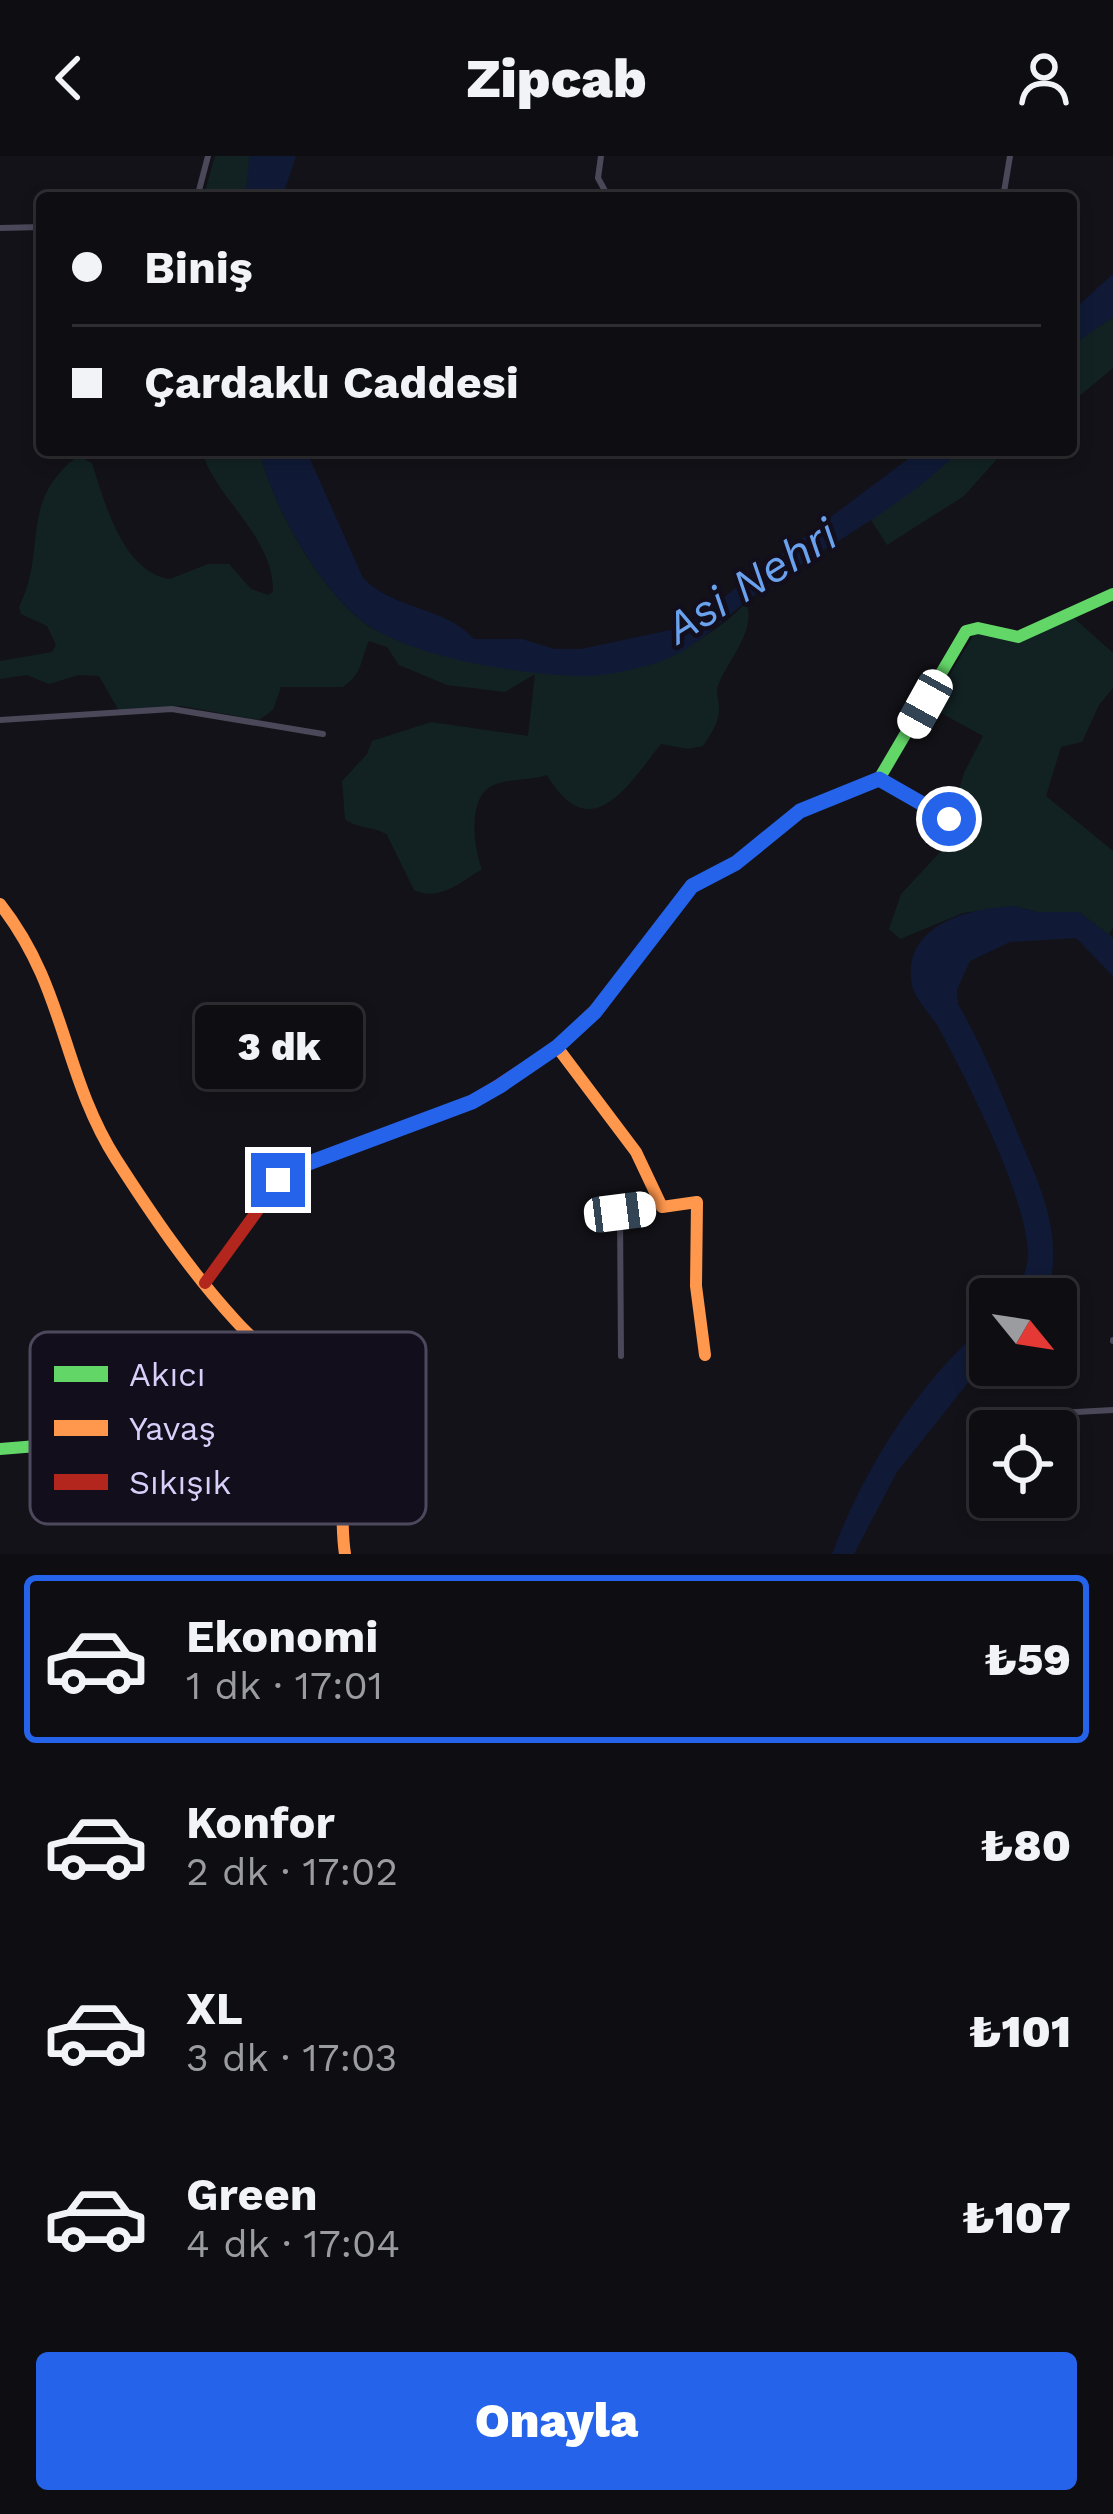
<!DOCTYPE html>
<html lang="tr">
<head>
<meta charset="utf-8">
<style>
  body { margin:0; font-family:"Work Sans",sans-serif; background:#1c1c20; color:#f1f3f6; height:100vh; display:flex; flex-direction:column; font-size:45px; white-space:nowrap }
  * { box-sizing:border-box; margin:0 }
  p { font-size:39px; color:#9b9c9f }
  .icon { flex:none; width:66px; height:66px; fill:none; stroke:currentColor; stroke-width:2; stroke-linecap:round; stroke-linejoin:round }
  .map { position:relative; height:1398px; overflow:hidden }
  .panel { display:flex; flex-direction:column; background:#0e0e12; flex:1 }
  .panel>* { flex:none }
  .hud { position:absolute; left:36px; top:36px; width:1041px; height:264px; border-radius:12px; box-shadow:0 6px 18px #0003,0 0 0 3px #2e2e32; display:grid; align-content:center; height:264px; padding:0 36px; background:#0e0e12 }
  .needle { width:78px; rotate:120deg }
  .buttons { position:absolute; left:969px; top:1122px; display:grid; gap:24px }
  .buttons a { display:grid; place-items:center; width:108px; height:108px; border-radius:12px; background:#0e0e12; box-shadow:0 6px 18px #0003,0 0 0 3px #2e2e32; font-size:60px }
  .end { position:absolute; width:54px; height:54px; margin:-27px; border:15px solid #2563eb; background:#fff; box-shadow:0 0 0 6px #fff }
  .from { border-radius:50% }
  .bubble { position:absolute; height:84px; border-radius:12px; background:#0e0e12; box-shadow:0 6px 18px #0003,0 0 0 3px #2e2e32; font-size:39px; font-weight:800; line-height:84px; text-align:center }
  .car { position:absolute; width:36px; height:72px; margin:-36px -18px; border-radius:15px; box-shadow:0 0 9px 3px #0007; background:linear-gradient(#fff 24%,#345 0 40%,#fff 0 76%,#345 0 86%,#fff 0) }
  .hud b { display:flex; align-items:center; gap:42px; height:114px; font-size:45px }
  .hud b+b { border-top:3px solid #2e2e32 }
  .hud i { width:30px; height:30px; background:#f1f3f6 }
  ul { padding:21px 0 0; list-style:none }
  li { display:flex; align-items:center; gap:36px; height:168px; margin:0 24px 18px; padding:0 12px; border:6px solid transparent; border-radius:12px }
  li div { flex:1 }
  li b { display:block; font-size:45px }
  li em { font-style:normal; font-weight:800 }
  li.active { border-color:#2563eb }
  li>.icon { width:108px; height:108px; stroke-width:1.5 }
  .button { display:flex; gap:24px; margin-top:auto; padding:24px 36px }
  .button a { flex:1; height:138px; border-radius:12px; background:#2563eb; color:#fff; font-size:48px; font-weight:800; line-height:138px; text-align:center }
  header { display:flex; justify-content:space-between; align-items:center; height:156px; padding:0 36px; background:#0e0e12; font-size:54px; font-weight:800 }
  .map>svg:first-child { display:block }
  .green { fill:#122223 }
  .water { fill:#101a36 }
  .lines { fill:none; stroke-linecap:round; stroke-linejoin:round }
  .street { stroke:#4a4859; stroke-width:6 }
  .fast { stroke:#63d668; stroke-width:12 }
  .slow { stroke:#ff974d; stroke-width:12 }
  .jam { stroke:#b3261e; stroke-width:12 }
  .route { stroke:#2563eb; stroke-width:15 }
  .labels { text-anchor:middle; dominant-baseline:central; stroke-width:9; stroke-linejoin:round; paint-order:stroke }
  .water-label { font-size:45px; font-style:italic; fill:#6aa2ed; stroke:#120e1c }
  .key { fill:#120e1c; stroke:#4e485e; stroke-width:3 }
  .key-label { font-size:33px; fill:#d9cff9 }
</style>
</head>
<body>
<header><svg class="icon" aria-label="back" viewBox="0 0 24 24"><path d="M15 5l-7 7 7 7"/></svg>Zipcab<svg class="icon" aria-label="person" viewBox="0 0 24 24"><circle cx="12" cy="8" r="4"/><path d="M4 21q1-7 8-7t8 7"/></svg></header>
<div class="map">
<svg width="1113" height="1398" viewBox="0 0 1113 1398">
  <rect width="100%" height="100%" fill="#131218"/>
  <path class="green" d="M215 0H250L245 42H203Z
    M1113 161V212L1071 247V190Z
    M201 294H259C273 350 316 428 362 465 382 481 414 489 438 496 546 529 662 532 746 447 757 473 729 503 719 527 714 538 720 544 719 555 718 568 710 579 703 590L688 593 661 588C628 629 591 693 547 619 531 625 504 622 490 631 467 645 474 693 482 713 461 726 439 746 414 734L387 679C376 670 359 674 345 663L342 625 367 598 372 585 431 566 528 580 535 518 505 536 447 529 399 509 387 491 369 485C359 506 364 516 343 531H281L273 554 259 564 181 550 119 555 99 520 79 519 49 528 27 519 0 523V505L52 496 56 489 47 470 21 458 19 451C48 393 18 345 78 300L92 307C104 345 123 417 170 423L208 408H229L251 433 268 439 273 436C274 380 217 345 201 294Z
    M960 294H1005L964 340 887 389 871 364Z
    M1074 462 1113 497V532L1099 549 1082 586 1061 591 1046 640 1113 695V772L1109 777 1113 782 1079 756H1037L1014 750 963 757 900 783 889 773 901 738 941 695 964 617 983 580 930 551 975 477 1017 485Z"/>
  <path class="water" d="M250 0H296L282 42H245Z
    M1113 118V161L1071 190V156Z
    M259 294H306L363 422C394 454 446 451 474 483H522L555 493H581L684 471 920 294H960C902 353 826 389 759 436 723 461 697 495 653 508 629 515 597 522 572 520 515 517 407 501 361 464 316 427 273 350 259 294Z
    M1014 750 1037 756H1079L1113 782V820L1076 782 1010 786 970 805 957 834 958 848C983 891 1001 936 1020 983 1043 1036 1065 1084 1046 1143H1012C1020 1131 1027 1115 1028 1100 1028 1043 969 929 941 876 934 861 915 845 912 829 901 769 968 752 1014 750Z
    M990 1165V1199L897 1316 854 1398H832C864 1312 919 1225 990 1165Z"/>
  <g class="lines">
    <path class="street" d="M601 0 598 22 609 42
      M197 42 208 0
      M1003 42 1010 0
      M0 72 42 71
      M0 564 172 553 323 578
      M879 623 949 663
      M1113 1184V1185
      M621 1200 620 1056 662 1051
      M1058 1257 1113 1254
      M334 1274 406 1234"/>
    <path class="fast" d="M819 647 879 623 966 475 978 472 1018 481 1113 438
      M0 1293 49 1289 105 1269 144 1268 253 1185"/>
    <path class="slow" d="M0 748C66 832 62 918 116 1003 152 1059 190 1115 235 1164 264 1197 308 1224 329 1263 350 1304 338 1354 345 1398
      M557 891 636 996 662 1051 697 1046 696 1130 705 1199"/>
    <path class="jam" d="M205 1127 271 1036 298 1011 472 946 557 891 608 841 691 730 737 707 800 655 819 647"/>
  </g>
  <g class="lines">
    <path class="route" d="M278 1024 298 1011 472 946 500 930 557 891 595 856 692 730 736 707 800 655 879 623 949 663"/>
  </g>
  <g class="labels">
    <g class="water-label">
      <text transform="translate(751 425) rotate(-32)">Asi Nehri</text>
    </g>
  </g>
  <rect x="30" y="1176" width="396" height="192" rx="18" class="key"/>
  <rect x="54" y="1210" width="54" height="16" fill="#63d668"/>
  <rect x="54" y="1264" width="54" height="16" fill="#ff974d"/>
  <rect x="54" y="1318" width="54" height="16" fill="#b3261e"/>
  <g class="key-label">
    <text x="129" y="1230">Akıcı</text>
    <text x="129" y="1284">Yavaş</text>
    <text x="129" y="1338">Sıkışık</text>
  </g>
</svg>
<div class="buttons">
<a><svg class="needle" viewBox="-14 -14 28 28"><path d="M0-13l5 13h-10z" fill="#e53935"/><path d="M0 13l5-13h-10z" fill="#9b9c9f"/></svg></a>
<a><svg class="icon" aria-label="locate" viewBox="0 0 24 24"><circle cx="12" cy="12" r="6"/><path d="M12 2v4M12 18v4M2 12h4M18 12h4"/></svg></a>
</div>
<i class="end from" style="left:949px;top:663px"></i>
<i class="end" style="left:278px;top:1024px"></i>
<div class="bubble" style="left:195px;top:849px;width:168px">3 dk</div>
<i class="car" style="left:925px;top:548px;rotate:209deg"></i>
<i class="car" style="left:620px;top:1056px;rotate:83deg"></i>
<div class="hud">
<b><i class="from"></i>Biniş</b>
<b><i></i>Çardaklı Caddesi</b>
</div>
</div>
<section class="panel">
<ul>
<li class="active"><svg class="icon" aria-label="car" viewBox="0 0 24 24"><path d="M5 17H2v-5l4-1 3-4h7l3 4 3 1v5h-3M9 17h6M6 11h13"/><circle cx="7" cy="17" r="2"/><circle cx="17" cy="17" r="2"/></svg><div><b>Ekonomi</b><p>1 dk · 17:01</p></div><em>₺59</em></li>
<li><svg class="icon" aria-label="car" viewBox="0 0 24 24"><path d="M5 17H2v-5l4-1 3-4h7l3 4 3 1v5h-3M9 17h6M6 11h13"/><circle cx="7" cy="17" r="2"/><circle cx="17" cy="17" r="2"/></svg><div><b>Konfor</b><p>2 dk · 17:02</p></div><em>₺80</em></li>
<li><svg class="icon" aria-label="car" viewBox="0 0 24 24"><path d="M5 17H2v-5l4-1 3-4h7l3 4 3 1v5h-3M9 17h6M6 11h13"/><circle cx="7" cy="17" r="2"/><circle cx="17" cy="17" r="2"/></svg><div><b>XL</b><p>3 dk · 17:03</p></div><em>₺101</em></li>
<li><svg class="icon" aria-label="car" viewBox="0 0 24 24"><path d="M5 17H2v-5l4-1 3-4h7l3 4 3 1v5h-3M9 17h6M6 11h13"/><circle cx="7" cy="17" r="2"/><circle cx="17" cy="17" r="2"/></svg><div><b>Green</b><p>4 dk · 17:04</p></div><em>₺107</em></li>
</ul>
<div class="button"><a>Onayla</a></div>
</section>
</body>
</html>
